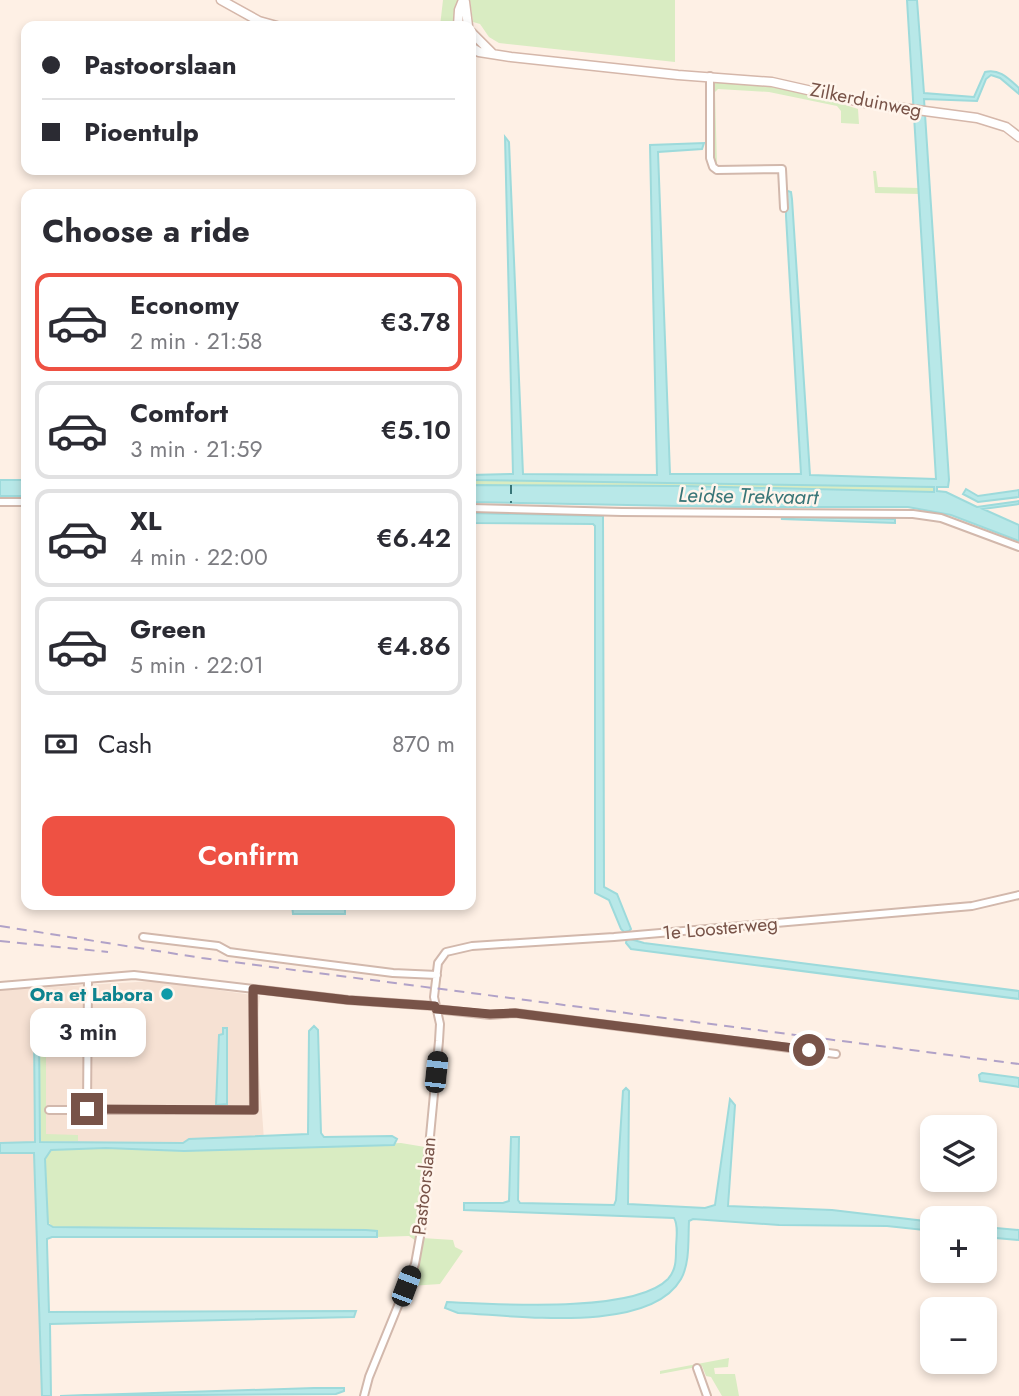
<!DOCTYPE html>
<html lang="en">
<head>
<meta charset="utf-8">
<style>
  body { margin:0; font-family:Jost,sans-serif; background:#f2f2f3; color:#2b2b33; height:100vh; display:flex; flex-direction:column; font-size:26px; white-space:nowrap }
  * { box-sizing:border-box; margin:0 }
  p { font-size:23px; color:#7c7c81 }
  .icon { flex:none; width:38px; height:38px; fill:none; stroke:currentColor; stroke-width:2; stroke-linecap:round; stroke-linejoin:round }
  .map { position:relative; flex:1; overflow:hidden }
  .details { position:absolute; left:21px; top:189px; width:455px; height:721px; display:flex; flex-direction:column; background:#fff; border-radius:14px; box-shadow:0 4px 10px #0003 }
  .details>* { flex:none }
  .top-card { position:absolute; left:21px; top:21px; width:455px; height:154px; border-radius:14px; box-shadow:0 4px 10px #0003; display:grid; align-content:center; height:154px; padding:0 21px; background:#fff }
  .tools { position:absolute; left:920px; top:1115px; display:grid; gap:14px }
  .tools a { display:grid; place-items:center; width:77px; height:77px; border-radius:14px; background:#fff; box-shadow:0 4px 10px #0003; font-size:35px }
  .end { position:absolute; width:32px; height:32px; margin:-16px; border:9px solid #785348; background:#fff; box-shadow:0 0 0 4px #fff }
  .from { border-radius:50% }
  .bubble { position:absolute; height:49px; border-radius:14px; background:#fff; box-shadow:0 4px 10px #0003; font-size:23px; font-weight:600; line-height:49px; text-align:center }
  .car { position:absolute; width:21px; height:42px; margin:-21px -10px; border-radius:9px; box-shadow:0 0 5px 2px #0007; background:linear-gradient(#222 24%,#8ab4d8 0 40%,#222 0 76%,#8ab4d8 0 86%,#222 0) }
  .top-card b { display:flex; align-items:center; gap:24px; height:66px; font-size:26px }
  .top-card b+b { border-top:2px solid #e1e1e2 }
  .top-card i { width:18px; height:18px; background:#2b2b33 }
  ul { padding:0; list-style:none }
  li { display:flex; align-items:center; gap:21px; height:98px; margin:0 14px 10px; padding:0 7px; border:4px solid #e1e1e2; border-radius:14px }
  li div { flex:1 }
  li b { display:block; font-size:26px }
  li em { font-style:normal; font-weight:600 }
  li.active { border-color:#ee5143 }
  li>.icon { width:63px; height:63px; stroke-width:1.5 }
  h2 { padding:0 21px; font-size:32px; line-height:84px }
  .pay { display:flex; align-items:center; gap:18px; height:77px; padding:0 21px; font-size:26px }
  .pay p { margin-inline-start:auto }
  .primary-button { display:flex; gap:14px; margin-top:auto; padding:14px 21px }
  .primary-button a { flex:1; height:80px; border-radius:14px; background:#ee5143; color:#fff; font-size:28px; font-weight:600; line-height:80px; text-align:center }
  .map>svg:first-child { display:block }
  .residential { fill:#f6e1d3 }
  .green { fill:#d9ecc2 }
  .water { fill:#b8e8e8; stroke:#9ddadb; stroke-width:2 }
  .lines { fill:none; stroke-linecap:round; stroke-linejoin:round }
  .ferry { stroke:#387577; stroke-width:2; stroke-dasharray:9 7; stroke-linecap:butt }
  .street-casing { stroke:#d2b8ac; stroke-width:10 }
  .secondary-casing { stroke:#d5b7aa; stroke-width:11 }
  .street { stroke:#fff; stroke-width:6 }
  .secondary { stroke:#fff; stroke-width:8 }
  .rail { stroke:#b1a2c8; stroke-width:2; stroke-dasharray:10 7; stroke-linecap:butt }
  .route { stroke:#785348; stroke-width:9 }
  .culture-dot { fill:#0f9aa8; stroke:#fff5ec; stroke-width:2.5 }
  .labels { text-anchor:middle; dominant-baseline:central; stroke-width:5; stroke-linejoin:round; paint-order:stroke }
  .street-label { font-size:19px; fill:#785348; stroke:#fff5ec }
  .culture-label { font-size:19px; font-weight:bold; fill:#0d838f; stroke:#fff5ec; text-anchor:end }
  .water-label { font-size:21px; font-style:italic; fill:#387577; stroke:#fff5ec }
</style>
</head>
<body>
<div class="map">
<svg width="1019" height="1396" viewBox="0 0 1019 1396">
  <rect width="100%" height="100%" fill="#fef0e5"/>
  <path class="residential" d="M155 981 260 996 256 1029 264 1140 85 1145 38 1144 42 1396H0V990Z"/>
  <path class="green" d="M443 0H458L453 21 446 26H440Z
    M470 0H675V62L499 43 489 37 480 24 473 22Z
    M713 81C767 83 808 93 858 109L859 124 841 123V111L837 106 769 92 718 89 715 92 717 166 712 163 711 86Z
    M873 171H876L878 187 919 188 920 194 875 193Z
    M471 480 934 487V492L684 486 471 485Z
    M37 1024 46 1025V1134L78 1135V1141L40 1142Z
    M401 1143 425 1147 416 1241 409 1236 377 1237V1231L366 1230 53 1227 47 1221 45 1159 51 1150 106 1148 184 1151Z
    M422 1238 453 1240 455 1247 463 1251 440 1284 410 1286 417 1266Z
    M729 1358 728 1367 714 1368 715 1374H735L739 1396H722L711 1377 706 1376 702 1366 660 1374V1371Z"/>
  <path class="water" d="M907 0H917L924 93 974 97 985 72C999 68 1009 79 1019 88V94L1000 78 991 75 986 79 977 101 924 99 949 480 948 487H937V491L946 492 977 507 1019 501V504L983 509 1019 525V541L951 515 908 507H734L471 502V485L684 486 934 492V487L471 480V475L513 474 505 137 509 142 523 474 657 475 650 145 704 143 702 149 658 152 670 474H801L786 216V192L788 191 791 192 792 199 810 475 936 479Z
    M0 480H26V496H0Z
    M966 489 978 496 1019 490V497L978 502 963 494Z
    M471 513 603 516 604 887 617 894 631 929 629 931 624 932 621 929 609 900 595 893V526L593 524 471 523Z
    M797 517 895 519V523L781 519Z
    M292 905H345V914H293Z
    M627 938 644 943 1019 991V999L631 949 626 943Z
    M314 1026 318 1030 321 1133 324 1137 392 1136 397 1139 394 1145 184 1151 106 1148 51 1150 45 1159 48 1224 53 1227 366 1230 377 1231V1237H52L47 1239V1243L49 1312 356 1311 354 1317 50 1324 51 1396H42L34 1153H0V1143L35 1142 34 1033 39 1031 40 1142 183 1143 189 1139 308 1134 309 1031Z
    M223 1028H227V1104L216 1105 219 1035 223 1034Z
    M982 1073 1019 1078V1087L980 1081 979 1075Z
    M626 1088 629 1091 628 1204 705 1208 715 1205 730 1099 735 1105 728 1206 832 1210 933 1222V1231L887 1226 779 1225 693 1219 689 1221C688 1240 690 1263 681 1279 649 1335 514 1315 458 1313L445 1308 447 1302C495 1304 634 1314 668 1279 676 1270 676 1260 676 1249 676 1239 679 1226 674 1218L464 1210V1203H503L509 1201 511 1137H519L518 1200 520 1203 614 1205 616 1200 623 1091Z
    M985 1227 1019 1230V1240L985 1237Z
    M314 1388H344V1391L336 1394 60 1396Z"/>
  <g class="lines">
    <path class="ferry" d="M511 485V503"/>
    <g class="street-casing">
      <path id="street" d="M710 76V158L713 167 717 170 782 169 784 208
        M0 502H26
        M471 508 622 512 913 514 941 518 1019 547
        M143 937 218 946 229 952 393 973 437 975
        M0 986 134 975 348 1000 435 1006
        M436 1009 490 1015 515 1013 836 1054
        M49 1051H88
        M87 1109 88 979
        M49 1110H254L253 989
        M697 1368 707 1396
        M364 1396 369 1377 415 1264 421 1231 439 1041 440 1024 434 997 438 963 446 952 472 946 614 937 972 906 1019 895"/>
    </g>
    <g class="secondary-casing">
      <path id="secondary" d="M221 0 259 21 277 26
        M465 2 468 26
        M458 26 459 10 463 0
        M471 32 492 53
        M471 47 479 52 511 57 678 75 772 82 865 103 977 118 1006 127 1019 137"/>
    </g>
    <use href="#street" class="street"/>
    <use href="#secondary" class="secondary"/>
    <path class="rail" d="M0 926 202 958 1019 1064
      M0 941 108 952"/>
  </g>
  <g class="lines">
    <path class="route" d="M87 1109 254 1110 253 989 348 1000 435 1006 436 1009 490 1014 515 1013 809 1050"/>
  </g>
  <circle class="culture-dot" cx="167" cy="994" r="7"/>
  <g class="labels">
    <g class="street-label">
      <text transform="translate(866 100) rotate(11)">Zilkerduinweg</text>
      <text transform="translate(720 928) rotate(-5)">1e Loosterweg</text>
      <text transform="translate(424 1186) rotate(-84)">Pastoorslaan</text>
    </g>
    <g class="culture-label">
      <text x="153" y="994">Ora et Labora</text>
    </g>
    <g class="water-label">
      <text transform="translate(748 496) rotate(1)">Leidse Trekvaart</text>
    </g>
  </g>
</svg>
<div class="tools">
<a><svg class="icon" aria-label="layers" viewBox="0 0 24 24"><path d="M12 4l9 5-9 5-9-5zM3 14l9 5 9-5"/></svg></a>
<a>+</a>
<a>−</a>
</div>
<i class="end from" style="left:809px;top:1050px"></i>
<i class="end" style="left:87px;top:1109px"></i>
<div class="bubble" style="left:30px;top:1008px;width:116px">3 min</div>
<i class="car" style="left:436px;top:1072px;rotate:6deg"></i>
<i class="car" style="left:406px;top:1286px;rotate:21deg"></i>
<div class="top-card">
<b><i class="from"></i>Pastoorslaan</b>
<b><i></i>Pioentulp</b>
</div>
<section class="details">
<h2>Choose a ride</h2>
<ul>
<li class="active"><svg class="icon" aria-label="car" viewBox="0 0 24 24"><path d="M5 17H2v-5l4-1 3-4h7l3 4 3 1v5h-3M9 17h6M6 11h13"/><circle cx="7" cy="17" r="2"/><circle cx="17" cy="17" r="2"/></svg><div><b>Economy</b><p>2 min · 21:58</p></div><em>€3.78</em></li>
<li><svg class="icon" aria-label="car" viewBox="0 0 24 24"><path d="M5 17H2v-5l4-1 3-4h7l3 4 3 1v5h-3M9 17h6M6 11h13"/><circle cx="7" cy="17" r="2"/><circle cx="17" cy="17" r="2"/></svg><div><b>Comfort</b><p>3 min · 21:59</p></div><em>€5.10</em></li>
<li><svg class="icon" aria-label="car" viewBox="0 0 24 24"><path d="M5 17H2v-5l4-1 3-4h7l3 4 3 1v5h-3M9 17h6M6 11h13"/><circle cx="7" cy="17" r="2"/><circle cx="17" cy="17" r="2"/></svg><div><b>XL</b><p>4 min · 22:00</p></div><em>€6.42</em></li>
<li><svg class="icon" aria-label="car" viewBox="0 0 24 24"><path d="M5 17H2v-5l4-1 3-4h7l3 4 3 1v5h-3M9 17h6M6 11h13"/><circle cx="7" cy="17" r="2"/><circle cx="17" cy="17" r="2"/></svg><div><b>Green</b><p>5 min · 22:01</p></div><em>€4.86</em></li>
</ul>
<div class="pay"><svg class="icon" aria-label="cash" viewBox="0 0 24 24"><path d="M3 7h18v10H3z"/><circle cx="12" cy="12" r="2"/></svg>Cash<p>870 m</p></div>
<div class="primary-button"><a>Confirm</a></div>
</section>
</div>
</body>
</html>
